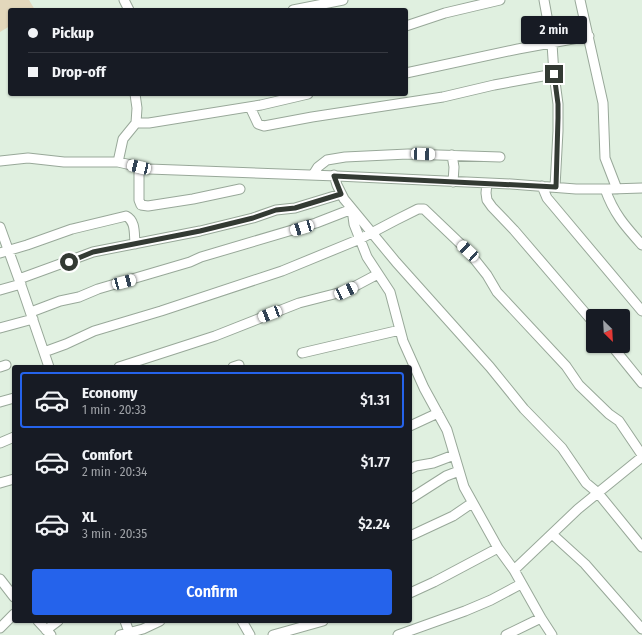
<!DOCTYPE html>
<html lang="en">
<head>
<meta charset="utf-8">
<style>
  body { margin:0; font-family:"Fira Sans Condensed",sans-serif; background:#242831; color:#f1f3f6; height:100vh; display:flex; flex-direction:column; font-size:15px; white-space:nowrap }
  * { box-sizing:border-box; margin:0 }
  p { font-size:13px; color:#9ea1a6 }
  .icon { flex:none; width:22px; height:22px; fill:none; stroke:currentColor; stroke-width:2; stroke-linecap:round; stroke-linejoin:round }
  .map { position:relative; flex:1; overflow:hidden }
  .drawer { position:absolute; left:12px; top:365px; width:400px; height:258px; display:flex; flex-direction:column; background:#171b24; border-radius:4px; box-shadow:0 1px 3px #0004 }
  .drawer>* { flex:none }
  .hud { position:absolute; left:8px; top:8px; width:400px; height:88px; border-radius:4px; box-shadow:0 1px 3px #0004; display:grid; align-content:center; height:88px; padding:0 20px; background:#171b24 }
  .needle { width:26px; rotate:156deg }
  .buttons { position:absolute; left:586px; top:309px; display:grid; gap:8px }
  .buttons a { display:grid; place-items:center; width:44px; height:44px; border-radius:4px; background:#171b24; box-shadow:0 1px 3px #0004; font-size:20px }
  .end { position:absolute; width:18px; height:18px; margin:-9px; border:5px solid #333a33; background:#fff; box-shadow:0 0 0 2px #fff }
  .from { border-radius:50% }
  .bubble { position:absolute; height:28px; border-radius:4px; background:#171b24; box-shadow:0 1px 3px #0004; font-size:13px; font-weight:600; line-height:28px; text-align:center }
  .car { position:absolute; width:12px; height:24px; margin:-12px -6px; border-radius:5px; box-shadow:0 0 3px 1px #0007; background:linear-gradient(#fff 24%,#345 0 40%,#fff 0 76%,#345 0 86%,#fff 0) }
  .hud b { display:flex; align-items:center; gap:14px; height:38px; font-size:15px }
  .hud b+b { border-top:1px solid #363941 }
  .hud i { width:10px; height:10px; background:#f1f3f6 }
  ul { padding:7px 0 0; list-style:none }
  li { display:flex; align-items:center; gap:12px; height:56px; margin:0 8px 6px; padding:0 12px; border:2px solid transparent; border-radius:4px }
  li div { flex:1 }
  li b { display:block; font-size:15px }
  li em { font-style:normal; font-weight:600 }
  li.active { border-color:#2563eb }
  li>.icon { width:36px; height:36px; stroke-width:1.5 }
  .button { display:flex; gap:8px; margin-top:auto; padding:8px 20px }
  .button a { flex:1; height:46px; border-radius:4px; background:#2563eb; color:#fff; font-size:16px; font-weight:600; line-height:46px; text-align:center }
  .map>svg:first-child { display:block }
  .green { fill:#e3d8bc }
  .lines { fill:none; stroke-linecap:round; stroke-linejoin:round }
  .minor-casing { stroke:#98a899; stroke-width:11 }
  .minor { stroke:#fff; stroke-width:9 }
  .route { stroke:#333a33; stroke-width:5 }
</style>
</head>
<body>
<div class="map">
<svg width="642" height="635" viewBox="0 0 642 635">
  <rect width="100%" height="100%" fill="#e0f0e0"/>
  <path class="green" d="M0 0H29L35 10H10V26L0 32Z"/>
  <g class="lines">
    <g class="minor-casing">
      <path id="minor" d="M124 0 129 10
        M544 0 552 44 554 74 558 104V131L555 187
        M580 0 603 103 605 158 617 189
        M293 10 343 0
        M406 26 445 13 500 0
        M406 73 518 49 589 36
        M250 107 258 124 264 126 312 117 443 97 494 85 554 74
        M136 123H149L261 105 308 94
        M452 155 454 167 453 182
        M0 161 28 158 64 162H118L149 169 337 176 511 184 576 189H611L642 188
        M118 162 123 139 136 123 137 108 135 94
        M139 167V200L141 205 148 206 193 199 240 189
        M313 175 318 167 327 160 345 157 408 154 500 157
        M334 175 337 185 344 199 396 262 490 367 524 409 562 448 586 483 598 493 642 547
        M487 183 486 193 487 200 492 207 514 230 593 322
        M542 186 547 198 642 311
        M605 189C614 214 625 226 642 245
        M0 227 22 288 49 367
        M0 253 27 245 72 229 126 216C136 221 134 234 135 244
        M19 279 93 252 200 231 253 218 276 210 295 208 341 194
        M0 290 21 284
        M31 312 60 301 79 297 98 289 190 262 201 257 316 223 352 209 354 224 367 257 390 292 403 341 424 388 447 430 464 487 498 548 514 570 541 618 552 635
        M0 328 33 319
        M612 346 642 383
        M44 352 66 344 94 331 161 311 282 271 360 239 396 220 418 209H424L468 251 487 275 497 292 566 366 579 385 609 414 619 421 642 455
        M302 353 400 330
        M0 367 6 365
        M119 367 215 336 299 303 346 291 378 274
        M233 367 239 365
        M0 402 14 398
        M410 426 438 413
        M0 443 14 437
        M410 469 416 466 433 463 454 455
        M0 483 14 479
        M410 499 446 476 459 471
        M552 534 585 564 642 629
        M410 536 453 516 472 503
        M514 570 578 509 642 457
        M0 579 14 597
        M410 593 434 582 498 548
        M38 621 51 635
        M125 621 129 632
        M242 621 250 635
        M0 628 14 614
        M46 630 58 621
        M120 635 143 629 160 621
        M273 635 323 621
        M398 635 465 611 491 600 521 584
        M506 635 541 618"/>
    </g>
    <use href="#minor" class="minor"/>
  </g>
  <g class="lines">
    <path class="route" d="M69 262 93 252 200 231 253 218 276 210 295 208 341 194 334 176 556 187 558 118V104L554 74"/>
  </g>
</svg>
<div class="buttons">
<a><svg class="needle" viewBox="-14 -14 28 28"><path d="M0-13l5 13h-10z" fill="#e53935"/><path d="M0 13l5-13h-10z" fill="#9ea1a6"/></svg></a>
</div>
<i class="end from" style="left:69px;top:262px"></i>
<i class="end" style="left:554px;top:74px"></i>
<div class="bubble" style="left:521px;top:16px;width:66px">2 min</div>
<i class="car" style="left:423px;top:154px;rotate:92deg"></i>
<i class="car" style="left:139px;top:167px;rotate:283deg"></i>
<i class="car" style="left:302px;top:228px;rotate:253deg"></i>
<i class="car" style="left:468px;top:251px;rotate:313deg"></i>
<i class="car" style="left:124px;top:282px;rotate:75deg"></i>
<i class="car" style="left:346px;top:291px;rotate:65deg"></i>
<i class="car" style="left:270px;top:314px;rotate:249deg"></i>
<div class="hud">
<b><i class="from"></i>Pickup</b>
<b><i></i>Drop-off</b>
</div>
<section class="drawer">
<ul>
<li class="active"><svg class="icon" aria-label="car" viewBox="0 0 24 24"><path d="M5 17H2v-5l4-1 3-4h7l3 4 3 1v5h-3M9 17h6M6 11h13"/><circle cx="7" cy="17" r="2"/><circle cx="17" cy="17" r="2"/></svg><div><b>Economy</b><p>1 min · 20:33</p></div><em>$1.31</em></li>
<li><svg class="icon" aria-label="car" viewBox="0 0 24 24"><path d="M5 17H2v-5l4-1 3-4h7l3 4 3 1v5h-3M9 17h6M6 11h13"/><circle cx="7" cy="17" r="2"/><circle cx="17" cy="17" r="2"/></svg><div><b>Comfort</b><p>2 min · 20:34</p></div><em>$1.77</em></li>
<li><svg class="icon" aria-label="car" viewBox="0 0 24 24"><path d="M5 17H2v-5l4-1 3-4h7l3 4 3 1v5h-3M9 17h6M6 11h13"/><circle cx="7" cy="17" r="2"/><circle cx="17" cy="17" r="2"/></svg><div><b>XL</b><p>3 min · 20:35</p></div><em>$2.24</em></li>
</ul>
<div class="button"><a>Confirm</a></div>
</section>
</div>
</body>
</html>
